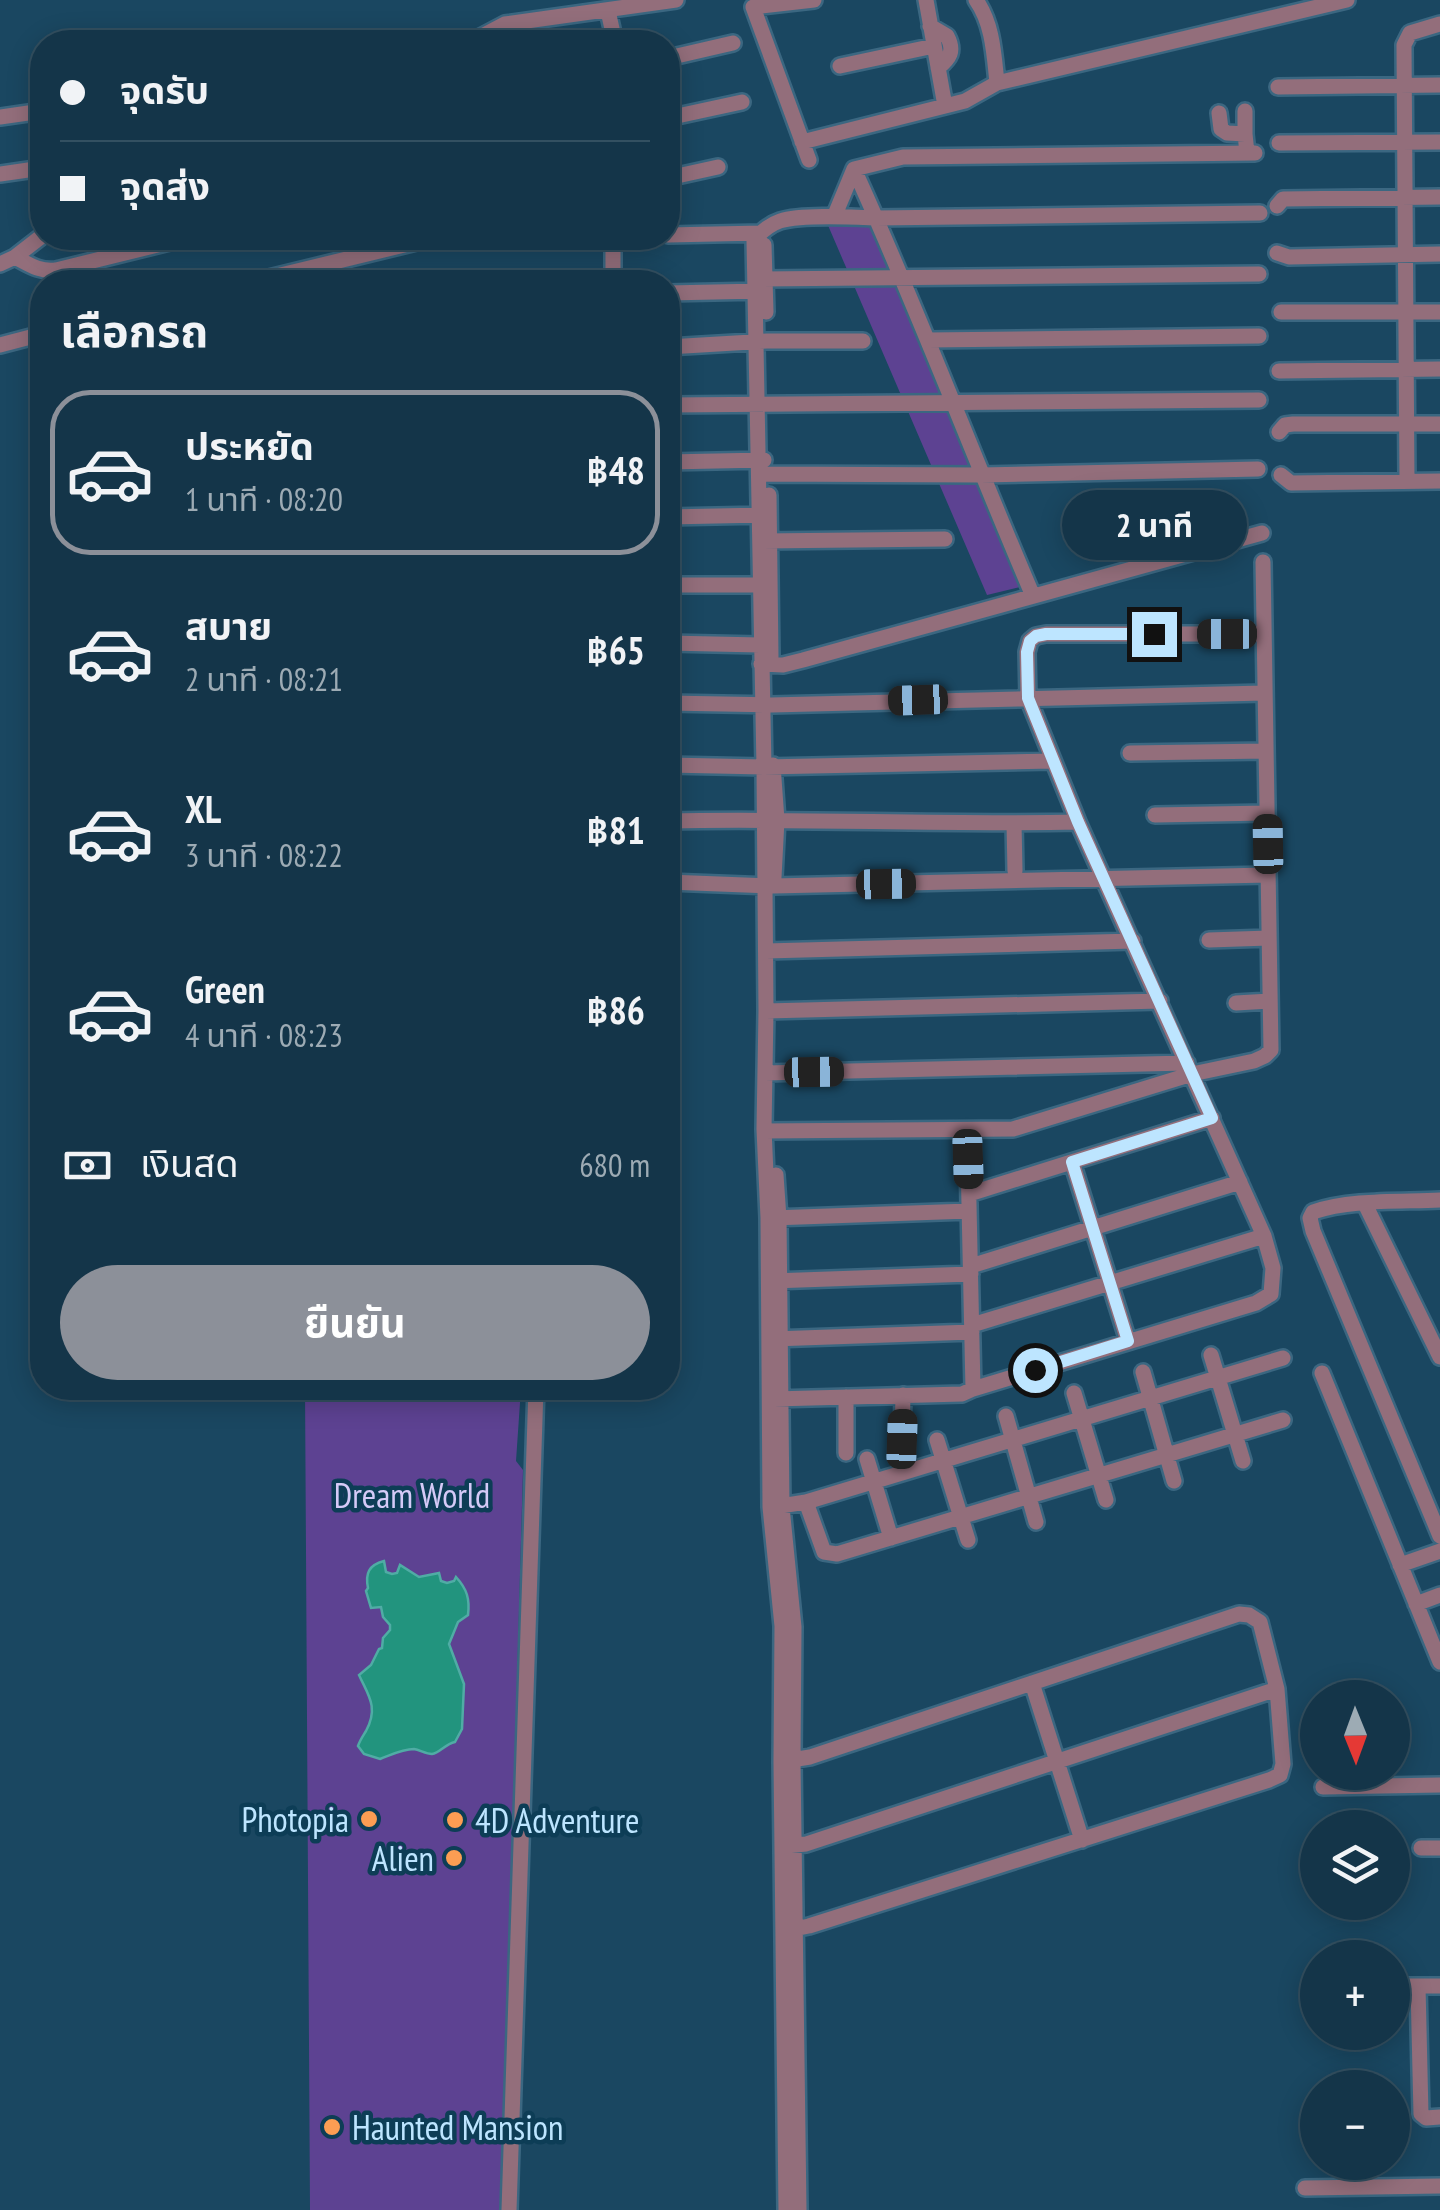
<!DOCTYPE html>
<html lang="th">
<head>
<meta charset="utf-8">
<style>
  body { margin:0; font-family:"PT Sans Narrow","Noto Sans Thai",sans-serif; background:#1d3d50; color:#f1f3f6; height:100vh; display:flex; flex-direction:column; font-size:38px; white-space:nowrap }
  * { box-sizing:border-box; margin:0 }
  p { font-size:32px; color:#9dabb4 }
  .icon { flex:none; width:55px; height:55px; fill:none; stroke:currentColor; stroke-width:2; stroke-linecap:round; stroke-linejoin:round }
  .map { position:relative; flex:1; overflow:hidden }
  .sheet { position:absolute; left:30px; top:270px; width:650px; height:1130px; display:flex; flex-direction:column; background:#143549; border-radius:40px; box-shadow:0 5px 25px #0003,0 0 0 2px #335061 }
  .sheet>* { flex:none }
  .top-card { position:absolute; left:30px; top:30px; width:650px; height:220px; border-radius:40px; box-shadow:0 5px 25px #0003,0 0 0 2px #335061; display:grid; align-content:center; height:220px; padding:0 30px; background:#143549 }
  .needle { width:65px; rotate:179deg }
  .buttons { position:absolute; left:1300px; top:1680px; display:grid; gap:20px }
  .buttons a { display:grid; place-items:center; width:110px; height:110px; border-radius:50%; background:#143549; box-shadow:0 5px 25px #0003,0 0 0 2px #335061; font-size:50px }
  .end { position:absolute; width:45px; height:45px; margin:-22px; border:12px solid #bde5ff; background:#111; box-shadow:0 0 0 5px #111 }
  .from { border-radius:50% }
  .bubble { position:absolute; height:70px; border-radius:35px; background:#143549; box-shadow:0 5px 25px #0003,0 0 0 2px #335061; font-size:32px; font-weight:700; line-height:70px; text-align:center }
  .car { position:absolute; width:30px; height:60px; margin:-30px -15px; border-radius:12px; box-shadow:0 0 8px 2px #0007; background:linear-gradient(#222 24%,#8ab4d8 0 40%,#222 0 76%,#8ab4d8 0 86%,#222 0) }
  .top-card b { display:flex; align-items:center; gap:35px; height:95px; font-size:38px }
  .top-card b+b { border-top:2px solid #335061 }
  .top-card i { width:25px; height:25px; background:#f1f3f6 }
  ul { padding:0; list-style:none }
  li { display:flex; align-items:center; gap:30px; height:165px; margin:0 20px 15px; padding:0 10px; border:5px solid transparent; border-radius:40px }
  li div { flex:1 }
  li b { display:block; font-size:38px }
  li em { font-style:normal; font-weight:700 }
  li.active { border-color:#8c9099 }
  li>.icon { width:90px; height:90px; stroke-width:1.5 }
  h2 { padding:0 30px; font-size:45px; line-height:120px }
  .pay { display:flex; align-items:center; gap:25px; height:110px; padding:0 30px; font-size:38px }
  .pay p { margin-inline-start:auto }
  .primary-button { display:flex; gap:20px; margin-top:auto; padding:20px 30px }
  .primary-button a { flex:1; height:115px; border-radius:60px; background:#8c9099; color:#fff; font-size:40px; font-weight:700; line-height:115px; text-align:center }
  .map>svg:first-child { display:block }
  .green { fill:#5d4292 }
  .water { fill:#22947e; stroke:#50aca5; stroke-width:2.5 }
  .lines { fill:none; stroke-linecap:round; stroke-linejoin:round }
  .minor-casing { stroke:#3b6781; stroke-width:20 }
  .minor { stroke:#936e7b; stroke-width:15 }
  .route { stroke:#bde5ff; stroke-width:12 }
  .poi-dot { fill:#fc9d53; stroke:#0d3d56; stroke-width:4 }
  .labels { text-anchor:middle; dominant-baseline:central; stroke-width:9; stroke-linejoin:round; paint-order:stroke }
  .park-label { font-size:35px; fill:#d5caf7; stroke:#0d3d56 }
  .poi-label { font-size:35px; fill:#bde5ff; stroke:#0d3d56; text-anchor:end }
</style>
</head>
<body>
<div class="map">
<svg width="1440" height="2210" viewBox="0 0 1440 2210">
  <rect width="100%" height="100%" fill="#1a4761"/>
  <path class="green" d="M880 220 1032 584 987 595 827 223Z
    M305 1388H521L516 1461 523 1470 502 2210H310Z"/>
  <path class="water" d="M384 1561 386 1572 392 1574 397 1573 400 1565 419 1577 439 1573 441 1581 447 1583 454 1581 456 1577C467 1589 470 1599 468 1615L458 1622 449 1644 464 1684 462 1729 455 1742C445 1744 440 1753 432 1754 426 1754 420 1750 414 1749 402 1749 391 1755 380 1759L364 1754 358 1746C360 1740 363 1736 366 1731 379 1707 368 1695 359 1675L371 1665 379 1649 382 1648 383 1638 390 1630V1625L383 1617 381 1607 371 1608 366 1591 368 1588C365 1573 369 1565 384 1561Z"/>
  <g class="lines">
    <g class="minor-casing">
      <path id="minor" d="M926 0 945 106
        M608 11 615 42
        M930 26 947 36C955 51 950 58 938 68
        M471 42 505 24 676 0
        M668 58 733 43
        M840 66 934 46
        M997 83 1347 0
        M1278 87 1440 85
        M1219 113 1221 129 1227 133 1245 134 1247 153
        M0 117 42 111
        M668 118 742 102
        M1245 134V111
        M802 142 965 101 997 83C994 55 993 24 976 0
        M1279 143 1440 142
        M809 160 753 7 814 0
        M854 169C918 309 972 454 1033 596
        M0 174 42 168
        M668 178 718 167
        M1277 206 1283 199 1440 197
        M834 217 854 169 903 157 1255 153
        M668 235 761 233
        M613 238V282
        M764 245 766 312
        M1277 253 1289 257 1440 254
        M15 257C30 265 40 272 56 270L186 238
        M0 264 15 257 42 236
        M758 279 1259 274
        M252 282 433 238
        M668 293 761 291
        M1281 312H1440
        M928 340 1259 336
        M0 345 42 334
        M668 347 767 341H863
        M1279 371 1440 369
        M668 405 1259 400
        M1279 432 1285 425 1293 424H1440
        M668 462 764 460
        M759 474 981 475 1258 469
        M1281 475 1291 483 1440 481
        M1407 481 1404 45 1410 33 1440 24
        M769 495 771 657
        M668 517 765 515
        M763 541 945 539
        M668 585H759
        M668 643 760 645
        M761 664 783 665 803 660 1262 533
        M668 703 771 705 1264 693
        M1130 753 1266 751
        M668 765 764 767 1052 761
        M773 765 777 820 774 877
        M1155 815 1267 813
        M668 821C804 818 941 825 1078 822
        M1014 823 1015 871
        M668 882 773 886 1268 875
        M1209 940 1269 938
        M766 951 1133 941
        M1236 1003 1270 1001
        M766 1011 1160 1001
        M765 1073 1187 1063
        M764 1131 1013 1129 1192 1074 1254 1061 1265 1056 1271 1050 1263 562
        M1072 1162 1128 1341
        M776 1175 779 1218 782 1507 794 1627 793 1761 799 2210
        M969 1194 1212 1118
        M1440 1200C1401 1202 1350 1199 1313 1212L1310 1218 1313 1231 1440 1536
        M1365 1204 1440 1357
        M772 1218 969 1211
        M971 1266 1240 1182
        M772 1281 971 1274
        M972 1325 1264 1236
        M773 1339 972 1332
        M1211 1355 1243 1461
        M1143 1372 1174 1481
        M1322 1373 1440 1662
        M973 1389 1256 1303 1271 1294 1273 1268 1264 1236 1078 822 1028 698 1027 652 1030 641 1036 636 1046 634H1263
        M1074 1393 1106 1500
        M846 1397V1453
        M774 1399 962 1394 973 1389 968 1159
        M1006 1416 1036 1522
        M902 1439 903 1395
        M937 1440 968 1540
        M867 1459 891 1538
        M806 1502 824 1552 837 1554 1283 1420
        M774 1507 806 1502 1283 1358
        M1400 1565 1440 1551
        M1416 1604 1440 1595
        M1032 1683 1082 1840
        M785 1761 810 1757 1239 1614 1249 1615 1260 1622 1277 1689 1283 1764 1280 1775 1269 1780 809 1926 789 1930
        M1323 1787 1440 1785
        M786 1846 806 1844 1277 1689
        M1421 1848H1440
        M1392 1986H1440
        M1418 1986 1421 2114 1426 2118 1440 2117
        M1305 2188 1440 2186
        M509 2210 536 1388
        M786 2210 781 1761 782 1626 770 1507 768 1218 764 1129 766 1011 764 767 754 240C761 232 771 224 780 221 802 214 852 217 876 218L1260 213"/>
    </g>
    <use href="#minor" class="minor"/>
  </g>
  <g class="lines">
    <path class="route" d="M1035 1370 1128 1341 1072 1162 1212 1118 1078 822 1028 698 1027 652 1030 641 1036 636 1046 634H1154"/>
  </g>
  <g class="poi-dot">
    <circle cx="369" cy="1819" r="10"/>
    <circle cx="455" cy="1820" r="10"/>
    <circle cx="454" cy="1858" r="10"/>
    <circle cx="332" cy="2127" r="10"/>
  </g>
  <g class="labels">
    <g class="park-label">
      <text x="412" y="1495">Dream World</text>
    </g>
    <g class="poi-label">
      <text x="349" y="1819">Photopia</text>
      <text x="475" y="1820" text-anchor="start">4D Adventure</text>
      <text x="434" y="1858">Alien</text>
      <text x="352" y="2127" text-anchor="start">Haunted Mansion</text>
    </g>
  </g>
</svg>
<div class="buttons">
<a><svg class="needle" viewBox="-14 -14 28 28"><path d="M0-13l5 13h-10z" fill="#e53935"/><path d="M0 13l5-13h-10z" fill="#9dabb4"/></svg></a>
<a><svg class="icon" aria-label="layers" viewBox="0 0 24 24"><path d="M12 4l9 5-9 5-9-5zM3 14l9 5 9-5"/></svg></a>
<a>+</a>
<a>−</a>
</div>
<i class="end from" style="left:1035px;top:1370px"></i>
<i class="end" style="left:1154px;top:634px"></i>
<div class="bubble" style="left:1062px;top:490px;width:185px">2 นาที</div>
<i class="car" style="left:1227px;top:634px;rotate:270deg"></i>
<i class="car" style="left:918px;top:700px;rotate:268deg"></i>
<i class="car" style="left:1268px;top:844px;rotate:359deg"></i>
<i class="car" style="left:886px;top:884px;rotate:89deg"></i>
<i class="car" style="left:814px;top:1072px;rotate:89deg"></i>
<i class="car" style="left:968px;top:1159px;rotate:178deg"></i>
<i class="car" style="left:902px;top:1439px;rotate:2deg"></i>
<div class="top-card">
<b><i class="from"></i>จุดรับ</b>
<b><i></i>จุดส่ง</b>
</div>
<section class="sheet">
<h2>เลือกรถ</h2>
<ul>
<li class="active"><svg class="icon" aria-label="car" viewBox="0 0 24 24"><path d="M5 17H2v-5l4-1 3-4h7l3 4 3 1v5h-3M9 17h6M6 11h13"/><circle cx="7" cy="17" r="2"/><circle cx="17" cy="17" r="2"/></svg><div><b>ประหยัด</b><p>1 นาที · 08:20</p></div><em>฿48</em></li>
<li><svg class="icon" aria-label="car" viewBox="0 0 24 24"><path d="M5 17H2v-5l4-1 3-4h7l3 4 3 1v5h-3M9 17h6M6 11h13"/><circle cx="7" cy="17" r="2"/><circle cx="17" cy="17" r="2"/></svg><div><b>สบาย</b><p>2 นาที · 08:21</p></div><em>฿65</em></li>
<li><svg class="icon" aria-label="car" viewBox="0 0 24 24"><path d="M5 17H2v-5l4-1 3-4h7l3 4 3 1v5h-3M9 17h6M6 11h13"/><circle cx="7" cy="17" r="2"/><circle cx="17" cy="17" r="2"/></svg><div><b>XL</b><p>3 นาที · 08:22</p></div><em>฿81</em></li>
<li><svg class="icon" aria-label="car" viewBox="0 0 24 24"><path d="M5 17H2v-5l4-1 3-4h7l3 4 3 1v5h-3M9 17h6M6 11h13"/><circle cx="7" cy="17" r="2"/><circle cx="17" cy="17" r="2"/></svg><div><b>Green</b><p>4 นาที · 08:23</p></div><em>฿86</em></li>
</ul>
<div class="pay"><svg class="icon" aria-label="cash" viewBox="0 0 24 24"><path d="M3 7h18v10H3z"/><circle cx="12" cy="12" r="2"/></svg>เงินสด<p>680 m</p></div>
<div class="primary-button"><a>ยืนยัน</a></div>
</section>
</div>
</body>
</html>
